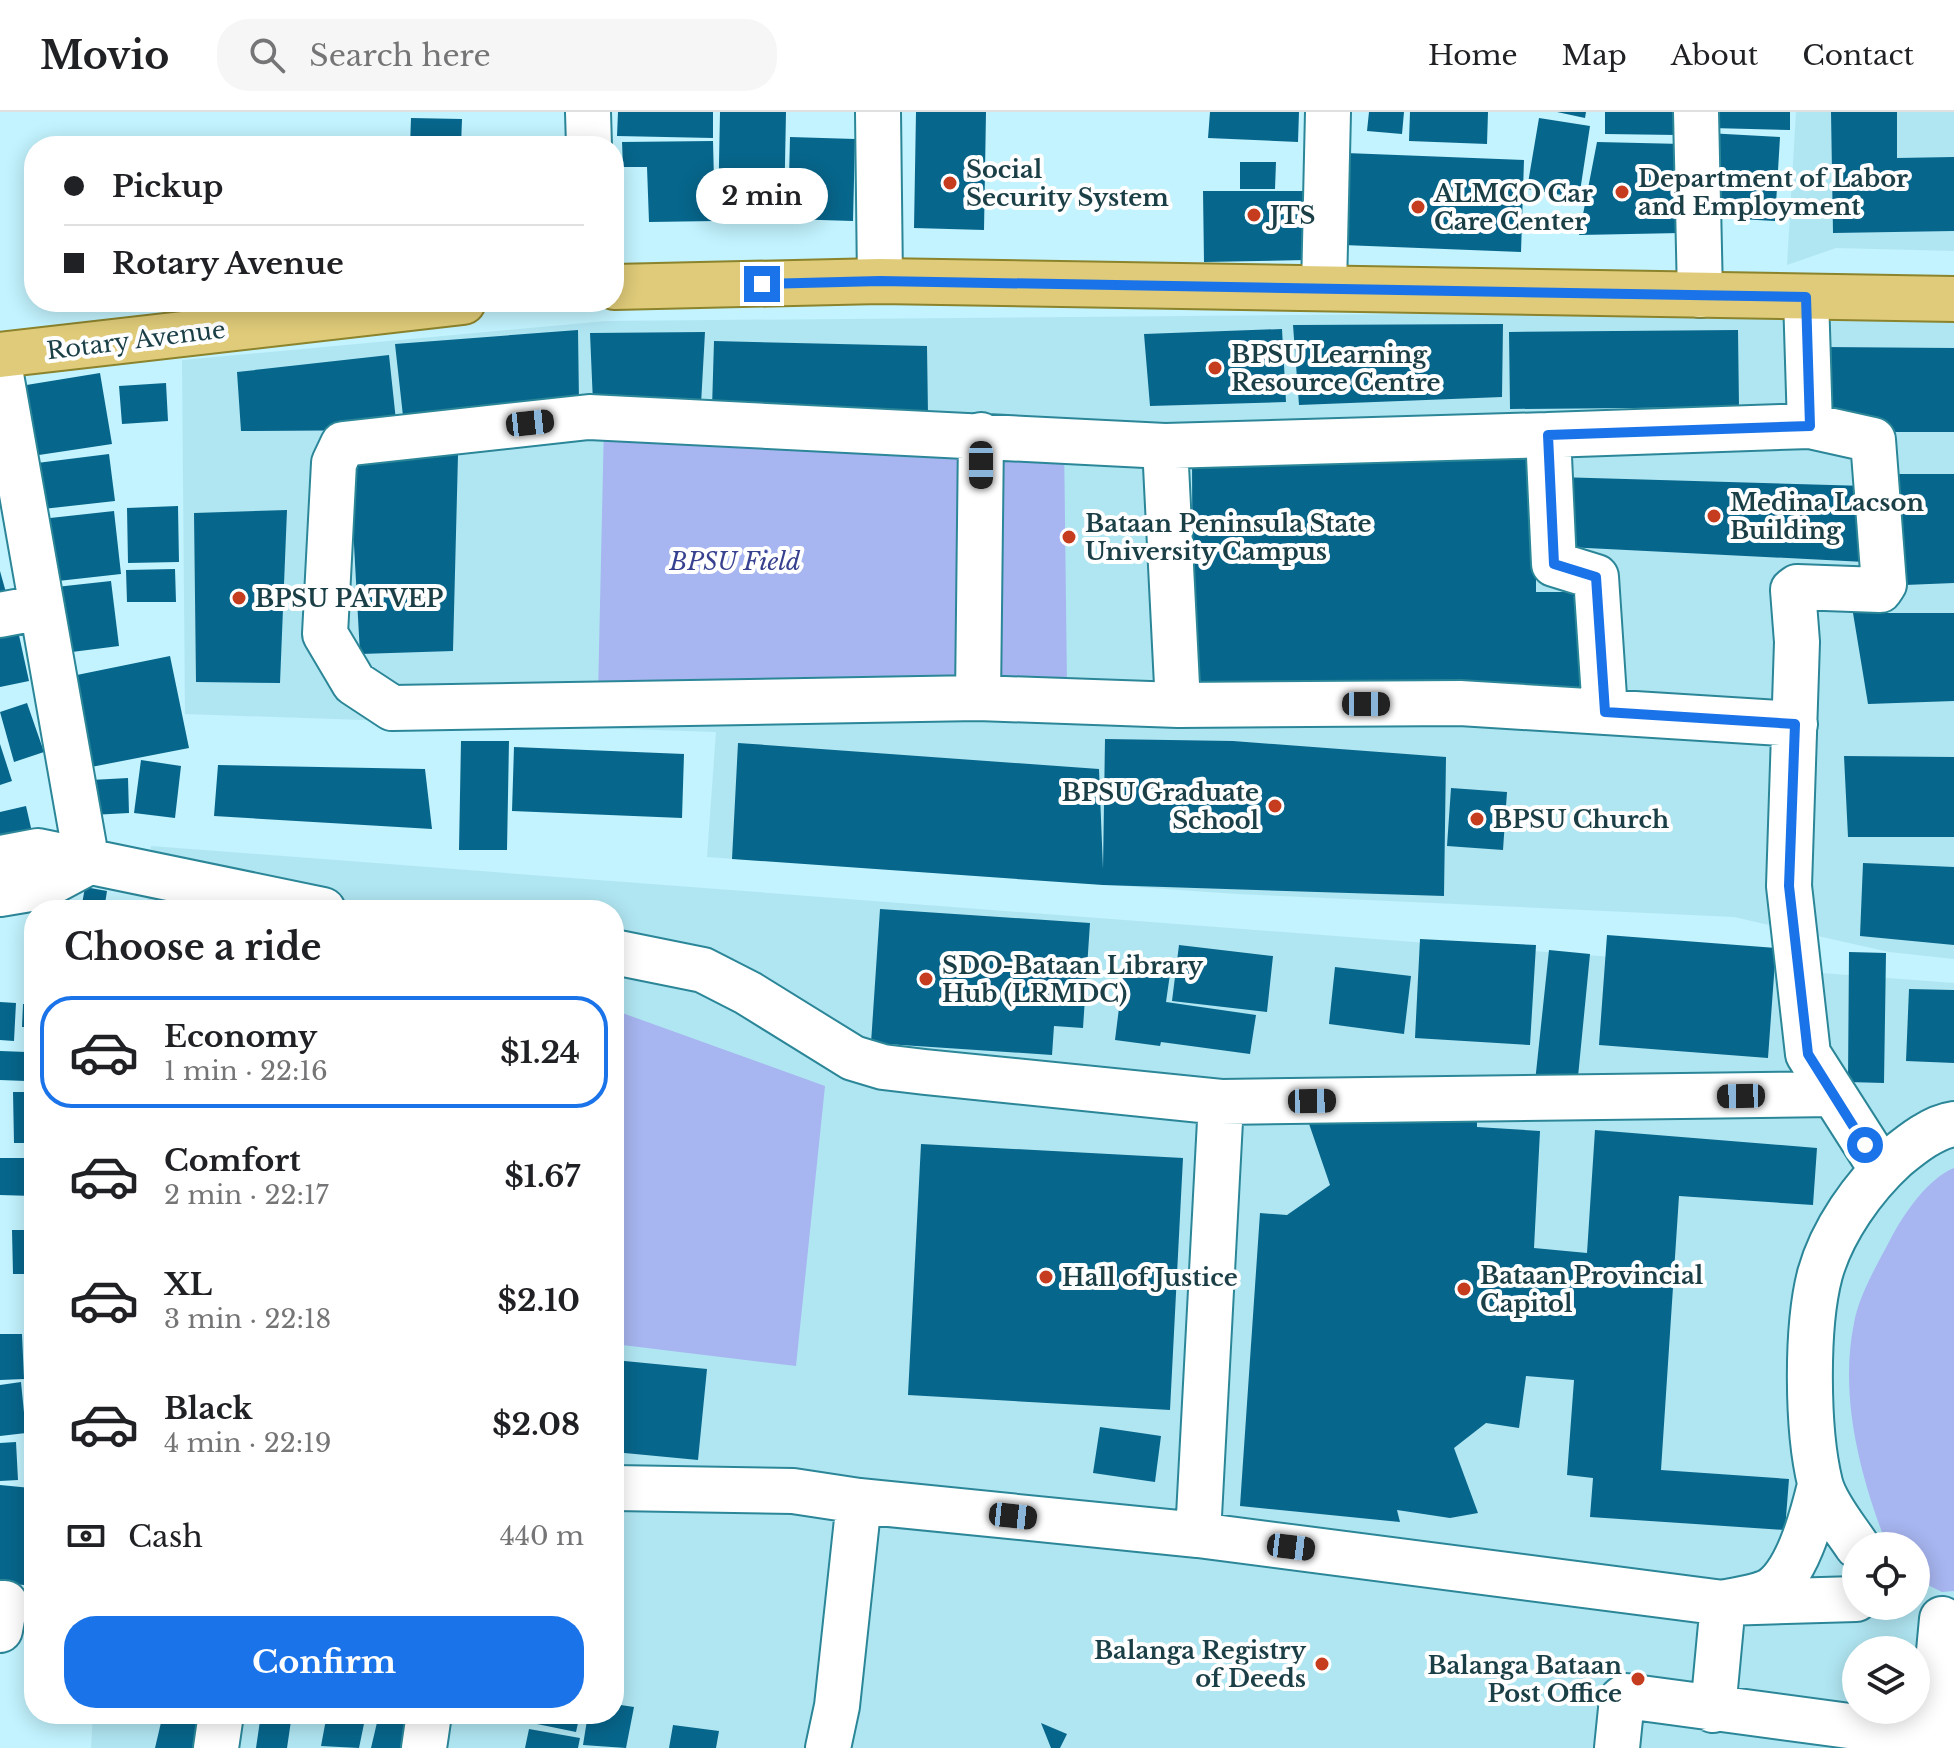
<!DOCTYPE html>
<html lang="en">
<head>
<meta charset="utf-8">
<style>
  body { margin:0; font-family:"Libre Baskerville",serif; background:#f6f6f6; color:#202124; height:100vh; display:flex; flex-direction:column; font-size:30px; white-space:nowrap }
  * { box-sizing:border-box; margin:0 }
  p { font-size:26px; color:#757577 }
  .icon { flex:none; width:44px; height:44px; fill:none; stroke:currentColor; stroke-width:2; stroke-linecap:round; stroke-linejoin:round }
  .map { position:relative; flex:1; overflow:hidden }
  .panel { position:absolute; left:24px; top:788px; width:600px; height:824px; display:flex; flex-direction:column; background:#fff; border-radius:32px; box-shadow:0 4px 20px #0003 }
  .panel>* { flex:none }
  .hud { position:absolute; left:24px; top:24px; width:600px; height:176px; border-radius:32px; box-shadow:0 4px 20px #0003; display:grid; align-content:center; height:176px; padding:0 40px; background:#fff }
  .fabs { position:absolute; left:1842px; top:1420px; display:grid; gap:16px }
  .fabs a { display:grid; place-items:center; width:88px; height:88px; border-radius:50%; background:#fff; box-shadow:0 4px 20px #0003; font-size:40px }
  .end { position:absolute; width:36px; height:36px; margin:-18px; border:10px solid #1a73e8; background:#fff; box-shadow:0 0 0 4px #fff }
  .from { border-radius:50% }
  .bubble { position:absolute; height:56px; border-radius:28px; background:#fff; box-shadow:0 4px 20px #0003; font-size:26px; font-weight:800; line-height:56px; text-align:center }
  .car { position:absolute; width:24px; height:48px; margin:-24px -12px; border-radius:10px; box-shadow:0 0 6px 2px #0007; background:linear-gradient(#222 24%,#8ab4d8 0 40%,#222 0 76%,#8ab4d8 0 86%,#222 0) }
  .hud b { display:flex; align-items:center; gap:28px; height:76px; font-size:30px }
  .hud b+b { border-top:2px solid #e0e0e0 }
  .hud i { width:20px; height:20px; background:#202124 }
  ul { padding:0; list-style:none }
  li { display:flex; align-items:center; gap:24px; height:112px; margin:0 16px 12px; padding:0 24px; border:4px solid transparent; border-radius:32px }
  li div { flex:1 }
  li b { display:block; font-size:30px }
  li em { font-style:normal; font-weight:800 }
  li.on { border-color:#1a73e8 }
  li>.icon { width:72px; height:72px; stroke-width:1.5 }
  h2 { padding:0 40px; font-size:36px; line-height:96px }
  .pay { display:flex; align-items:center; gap:20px; height:88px; padding:0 40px; font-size:30px }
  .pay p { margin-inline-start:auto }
  .button { display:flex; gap:16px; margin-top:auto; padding:16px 40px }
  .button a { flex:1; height:92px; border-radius:32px; background:#1a73e8; color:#fff; font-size:32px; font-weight:800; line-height:92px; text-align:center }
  header { display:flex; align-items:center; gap:48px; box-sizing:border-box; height:112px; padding:0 40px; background:#fff; border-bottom:2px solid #e0e0e0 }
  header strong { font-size:38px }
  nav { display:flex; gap:44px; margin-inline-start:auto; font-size:28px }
  .search { width:560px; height:72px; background:#f6f6f6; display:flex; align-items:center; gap:20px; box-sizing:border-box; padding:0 28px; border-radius:32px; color:#757577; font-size:30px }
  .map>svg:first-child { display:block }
  .built { fill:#b0e6f2; fill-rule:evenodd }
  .green { fill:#a7b5f0 }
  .building { fill:#07668c }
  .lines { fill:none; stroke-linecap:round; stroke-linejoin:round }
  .minor-casing { stroke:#2b8698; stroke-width:48 }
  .major-casing { stroke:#8c832d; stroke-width:48 }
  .minor { stroke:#fff; stroke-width:44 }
  .major { stroke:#dfcb79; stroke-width:44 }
  .route { stroke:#1a73e8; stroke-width:10 }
  .poi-dot { fill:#c63c1e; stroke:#fff; stroke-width:3 }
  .labels { text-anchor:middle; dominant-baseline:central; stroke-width:8; stroke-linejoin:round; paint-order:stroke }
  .poi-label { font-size:24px; font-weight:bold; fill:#1a3f46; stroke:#fff; text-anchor:start }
  .street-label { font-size:24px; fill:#1a3f46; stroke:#fff }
  .park-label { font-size:24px; font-style:italic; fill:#37418f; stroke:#fff }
</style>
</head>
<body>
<header>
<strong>Movio</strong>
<div class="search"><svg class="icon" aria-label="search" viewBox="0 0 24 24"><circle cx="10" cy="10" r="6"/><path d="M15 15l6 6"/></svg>Search here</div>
<nav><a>Home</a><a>Map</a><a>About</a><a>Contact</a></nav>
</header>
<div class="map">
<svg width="1954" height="1636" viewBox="0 0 1954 1636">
  <rect width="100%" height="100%" fill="#c2f3fe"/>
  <path class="built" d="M1796 0H1954V139L1836 136 1787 153Z
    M1640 200 1954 209V847L1889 840 1734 805 1237 782 707 745 716 620 185 602 182 248 606 209Z
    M151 734 1954 871V1636H91L93 1602H614V798H147ZM1856 1434H1916V1494H1856ZM1856 1538H1916V1598H1856Z"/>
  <path class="green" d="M604 311 1064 328 1067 575 598 583Z
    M614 898 825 974 796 1254 614 1232Z
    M1954 1056V1479L1942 1480 1916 1467V1434L1886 1431C1860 1363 1839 1284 1854 1211 1859 1183 1877 1153 1890 1128 1903 1103 1927 1067 1954 1056Z"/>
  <path class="building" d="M618 0H713V26L617 24Z
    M720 0H786L784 103 718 101Z
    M916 0H986L984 118 914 116Z
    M1210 0H1299L1298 30 1208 26Z
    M1369 0H1404L1402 22 1367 19Z
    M1410 0H1488L1487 32 1409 29Z
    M1557 0H1586L1585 6Z
    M1605 0H1677V23L1605 22Z
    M1712 0H1790V18L1711 16Z
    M1831 0H1897V46L1954 45V119L1833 121Z
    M411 6 462 7 461 34H410Z
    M1539 6 1590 14 1579 86 1527 77Z
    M1707 21 1780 25 1775 109 1703 105Z
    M790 25 855 27 853 109 788 107Z
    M713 29 715 109 649 110 647 55H623L622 30Z
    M1597 30 1683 32 1681 121 1579 123Z
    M1346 41 1524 48 1521 140 1343 133Z
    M1240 50H1276L1275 77H1240Z
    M1203 79H1305L1306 148 1204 150Z
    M158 190H193V192L159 197Z
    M1503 212 1502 285 1299 293 1293 213Z
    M1282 217 1286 290 1150 294 1144 222Z
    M578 218 579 290 403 304 395 232Z
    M1738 218 1739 295 1510 297 1509 220Z
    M705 220 701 292 593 291 590 221Z
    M714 229 927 234 928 303 712 296Z
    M1824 235 1954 236V320H1873L1823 304Z
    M389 243 397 318 241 319 237 260Z
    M100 261 112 332 19 346 8 276Z
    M166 271 168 309 122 312 119 274Z
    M109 342 115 389 43 397 37 351Z
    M349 342 458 343 453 539 360 542Z
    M1192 343H1536V480H1585L1586 585H1193Z
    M1896 362H1954V471L1905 473Z
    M1557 365 1866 374 1865 450 1567 435Z
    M178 394 179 450 128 451 127 396Z
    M287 398 280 571 196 570 194 401Z
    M114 399 121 462 49 470 41 407Z
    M175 457 176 490H127L126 458Z
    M0 459 7 484 0 486Z
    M111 469 119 534 64 541 56 475Z
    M1853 501H1954V589L1868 592Z
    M15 505 29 569 0 575V508Z
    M170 544 189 636 86 656 67 565Z
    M27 591 44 640 14 650 0 600Z
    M1105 627 1233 629 1446 645 1444 784 1103 773 732 747 738 631 1099 657 1103 757Z
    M461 629H509L507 738H459Z
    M0 632 12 669 0 673Z
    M514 635 684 642 682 706 512 699Z
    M1844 644 1954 645V725H1848Z
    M141 648 181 654 175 706 134 701Z
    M218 653 425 657 432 717 214 704Z
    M128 666 129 701 92 703 91 668Z
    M1451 676 1507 680 1503 738 1447 734Z
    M26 694 34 729 0 737V700Z
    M1863 751 1954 755V833L1860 824Z
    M85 775 107 779 104 798H81Z
    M880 797 1090 811 1083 916 1054 914 1052 943 871 931Z
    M1607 823 1776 836 1768 946 1599 933Z
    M1420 827 1536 833 1530 933 1415 926Z
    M1179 833 1273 844 1267 900 1172 889Z
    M1549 838 1590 842 1577 975 1535 970Z
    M1849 840 1886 841 1884 971 1848 970Z
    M1335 855 1411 864 1404 922 1329 912Z
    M1124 856 1170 862 1166 890 1256 903 1250 942 1161 930 1160 934 1115 928Z
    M1909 877 1954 878V951L1906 949Z
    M0 890 16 891 14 929 0 928Z
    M23 892H34V915H22Z
    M0 939 27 940 26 969 0 968Z
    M13 980H34V1031H14Z
    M1306 1003 1477 1006V1015L1540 1019 1534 1136 1587 1141 1595 1018 1817 1036 1813 1093 1679 1084 1661 1358 1789 1367 1785 1418 1590 1405 1593 1366 1567 1363 1574 1268 1526 1264 1519 1316 1486 1311 1454 1336 1478 1401 1450 1406 1397 1398 1400 1410 1240 1394 1260 1101 1287 1103 1330 1073Z
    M921 1032 1183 1046 1170 1298 908 1283Z
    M0 1046H34V1084L0 1083Z
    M12 1118H34V1162H13Z
    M34 1188V1226H32L29 1189Z
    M0 1222H22L24 1267 0 1268Z
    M614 1248 707 1257 698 1348 614 1340Z
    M21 1270 26 1321 0 1324V1273Z
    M1100 1315 1161 1324 1155 1370 1093 1361Z
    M16 1330 18 1368 0 1369V1331Z
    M0 1373 31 1376 24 1473 0 1471Z
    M31 1409H34V1431H31Z
    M614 1592 634 1595 626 1636 583 1633 588 1602H614Z
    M163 1602H215L207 1636H155Z
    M261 1602H292L287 1636H256Z
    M327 1602H366L359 1636 321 1634Z
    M379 1602H422L415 1636H371Z
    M469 1602H498L497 1608Z
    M539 1602H580L576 1620 537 1612Z
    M1041 1611 1067 1622 1060 1636H1051Z
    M673 1613 719 1619 716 1636H669Z
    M529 1617 580 1626 578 1636H525Z"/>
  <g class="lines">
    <g class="minor-casing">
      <path id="minor" d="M588 0 589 34
        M878 0 880 169
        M1696 0 1700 183
        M1324 176 1328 0
        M0 257 87 751
        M1810 314 1873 328 1884 472 1880 478 1797 475 1793 478 1797 530 1789 774 1808 942 1882 1058
        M1548 323 1810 314 1806 185
        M1165 334 589 305 343 332 334 351 325 522 354 571 392 596 978 586 1178 593
        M0 503 42 495
        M978 586 981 323
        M1605 600 1596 465 1554 452 1548 323 1165 334 1178 593 1460 591 1795 612
        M0 746 38 739 323 798
        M0 782 42 775 87 751
        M614 840 703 858 748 881 853 946 883 955 925 960 1221 990 1833 982
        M614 1376 793 1379 859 1389 1198 1423 1723 1491 1856 1487
        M1198 1423 1221 990
        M1857 1434C1845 1416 1825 1392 1820 1371 1807 1318 1806 1215 1820 1162 1832 1119 1863 1075 1896 1045 1912 1032 1933 1015 1954 1012
        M0 1491H5L0 1518
        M1942 1507 1931 1625 1954 1627
        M1713 1598 1723 1491C1736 1488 1752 1486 1765 1481 1796 1470 1813 1402 1820 1373
        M216 1636 221 1602
        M424 1636 429 1602
        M828 1636 837 1594 859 1389
        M1617 1636 1622 1587 1626 1584 1931 1625"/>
    </g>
    <g class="major-casing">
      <path id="major" d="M614 175 880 169 1954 187
        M0 243 463 190"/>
    </g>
    <use href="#minor" class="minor"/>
    <use href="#major" class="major"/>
  </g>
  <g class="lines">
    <path class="route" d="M762 172 880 169 1806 185 1810 314 1548 323 1554 452 1596 465 1605 600 1795 612 1789 774 1808 942 1865 1033"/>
  </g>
  <g class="poi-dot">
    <circle cx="950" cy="71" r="8"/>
    <circle cx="1622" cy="80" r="8"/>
    <circle cx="1418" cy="95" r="8"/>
    <circle cx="1254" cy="103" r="8"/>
    <circle cx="1215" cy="256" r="8"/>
    <circle cx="1714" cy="404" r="8"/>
    <circle cx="1069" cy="425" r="8"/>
    <circle cx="239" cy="486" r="8"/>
    <circle cx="1275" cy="694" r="8"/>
    <circle cx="1477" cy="707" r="8"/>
    <circle cx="926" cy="867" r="8"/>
    <circle cx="1046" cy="1165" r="8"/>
    <circle cx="1464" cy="1177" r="8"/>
    <circle cx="1322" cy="1552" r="8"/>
    <circle cx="1638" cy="1567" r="8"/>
  </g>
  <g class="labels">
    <g class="poi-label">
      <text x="966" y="57">Social<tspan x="966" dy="28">Security System</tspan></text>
      <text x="1638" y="66">Department of Labor<tspan x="1638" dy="28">and Employment</tspan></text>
      <text x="1434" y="81">ALMCO Car<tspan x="1434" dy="28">Care Center</tspan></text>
      <text x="1270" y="103">JTS</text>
      <text x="1231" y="242">BPSU Learning<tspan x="1231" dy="28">Resource Centre</tspan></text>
      <text x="1730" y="390">Medina Lacson<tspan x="1730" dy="28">Building</tspan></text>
      <text x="1085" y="411">Bataan Peninsula State<tspan x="1085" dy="28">University Campus</tspan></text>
      <text x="255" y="486">BPSU PATVEP</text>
      <text x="1259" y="680" text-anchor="end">BPSU Graduate<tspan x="1259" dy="28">School</tspan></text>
      <text x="1493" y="707">BPSU Church</text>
      <text x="942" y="853">SDO-Bataan Library<tspan x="942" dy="28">Hub (LRMDC)</tspan></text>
      <text x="1480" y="1163">Bataan Provincial<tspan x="1480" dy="28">Capitol</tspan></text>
      <text x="1062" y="1165">Hall of Justice</text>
      <text x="1306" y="1538" text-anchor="end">Balanga Registry<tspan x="1306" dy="28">of Deeds</tspan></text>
      <text x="1622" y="1553" text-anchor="end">Balanga Bataan<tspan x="1622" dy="28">Post Office</tspan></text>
    </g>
    <g class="street-label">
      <text transform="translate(136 228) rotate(-7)">Rotary Avenue</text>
    </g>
    <g class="park-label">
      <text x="735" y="449">BPSU Field</text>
    </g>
  </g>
</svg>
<div class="fabs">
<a><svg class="icon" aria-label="locate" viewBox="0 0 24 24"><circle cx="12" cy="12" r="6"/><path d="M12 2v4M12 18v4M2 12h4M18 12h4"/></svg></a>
<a><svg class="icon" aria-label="layers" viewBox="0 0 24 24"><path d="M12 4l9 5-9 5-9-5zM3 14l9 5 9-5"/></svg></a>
</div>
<i class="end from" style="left:1865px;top:1033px"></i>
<i class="end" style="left:762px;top:172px"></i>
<div class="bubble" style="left:696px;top:56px;width:132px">2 min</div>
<i class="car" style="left:530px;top:311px;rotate:84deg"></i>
<i class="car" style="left:981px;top:353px;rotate:180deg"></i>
<i class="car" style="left:1366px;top:592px;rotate:90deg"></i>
<i class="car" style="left:1741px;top:984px;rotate:269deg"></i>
<i class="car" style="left:1312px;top:989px;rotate:89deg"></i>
<i class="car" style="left:1013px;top:1404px;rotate:96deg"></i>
<i class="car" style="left:1291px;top:1435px;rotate:97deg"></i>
<div class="hud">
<b><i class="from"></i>Pickup</b>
<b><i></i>Rotary Avenue</b>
</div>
<section class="panel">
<h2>Choose a ride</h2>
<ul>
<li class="on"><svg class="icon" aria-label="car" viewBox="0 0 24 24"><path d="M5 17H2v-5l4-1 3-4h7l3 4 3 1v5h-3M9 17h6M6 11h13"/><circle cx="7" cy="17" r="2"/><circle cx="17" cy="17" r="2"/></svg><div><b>Economy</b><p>1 min · 22:16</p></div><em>$1.24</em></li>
<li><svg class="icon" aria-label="car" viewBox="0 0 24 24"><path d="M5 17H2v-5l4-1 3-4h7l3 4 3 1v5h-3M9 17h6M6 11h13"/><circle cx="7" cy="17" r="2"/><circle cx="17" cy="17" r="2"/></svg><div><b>Comfort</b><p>2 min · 22:17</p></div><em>$1.67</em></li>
<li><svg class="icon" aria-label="car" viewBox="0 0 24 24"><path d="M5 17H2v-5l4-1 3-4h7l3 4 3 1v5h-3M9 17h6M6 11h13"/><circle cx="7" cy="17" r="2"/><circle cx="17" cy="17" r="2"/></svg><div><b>XL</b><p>3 min · 22:18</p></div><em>$2.10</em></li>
<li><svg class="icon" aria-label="car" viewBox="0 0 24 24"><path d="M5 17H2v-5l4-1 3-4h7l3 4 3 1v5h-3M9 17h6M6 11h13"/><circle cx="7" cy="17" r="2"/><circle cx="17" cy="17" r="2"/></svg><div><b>Black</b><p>4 min · 22:19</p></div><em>$2.08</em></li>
</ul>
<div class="pay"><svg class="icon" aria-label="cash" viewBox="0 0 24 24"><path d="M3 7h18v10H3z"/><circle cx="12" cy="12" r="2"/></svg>Cash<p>440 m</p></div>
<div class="button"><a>Confirm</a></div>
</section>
</div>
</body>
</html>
